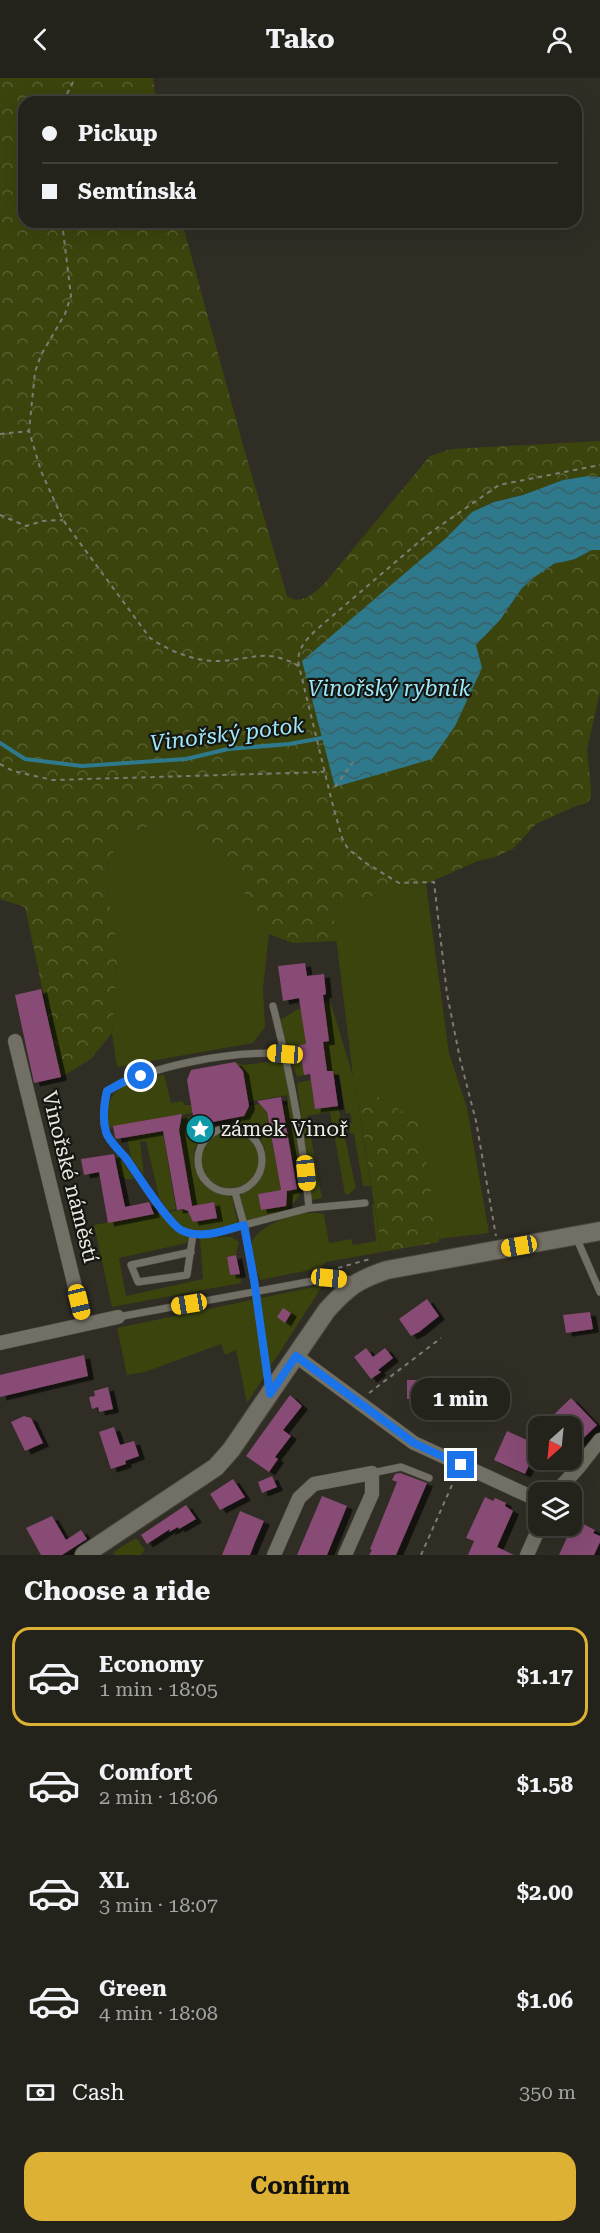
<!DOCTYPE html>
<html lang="en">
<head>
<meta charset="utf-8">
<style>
  body { margin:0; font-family:"Roboto Serif",serif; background:#2f2f28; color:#f1f3f6; height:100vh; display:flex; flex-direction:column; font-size:22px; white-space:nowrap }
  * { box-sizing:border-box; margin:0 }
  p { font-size:20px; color:#a3a4a3 }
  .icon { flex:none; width:33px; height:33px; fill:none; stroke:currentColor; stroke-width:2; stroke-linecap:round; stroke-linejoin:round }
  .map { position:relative; height:1477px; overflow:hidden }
  .sheet { display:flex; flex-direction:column; background:#23221b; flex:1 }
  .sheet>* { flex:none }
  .guide { position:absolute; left:18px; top:18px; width:564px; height:132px; border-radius:18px; box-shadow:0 6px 24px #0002,0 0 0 2px #403f3a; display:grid; align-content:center; height:132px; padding:0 24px; background:#23221b }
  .needle { width:39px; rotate:207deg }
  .controls { position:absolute; left:528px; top:1338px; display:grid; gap:12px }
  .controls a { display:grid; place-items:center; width:54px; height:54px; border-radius:12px; background:#23221b; box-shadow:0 6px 24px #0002,0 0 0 2px #403f3a; font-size:30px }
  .end { position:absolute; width:27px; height:27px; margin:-14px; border:8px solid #1a73e8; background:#fff; box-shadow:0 0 0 3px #fff }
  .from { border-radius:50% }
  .bubble { position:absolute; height:42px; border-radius:18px; background:#23221b; box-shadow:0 6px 24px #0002,0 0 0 2px #403f3a; font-size:20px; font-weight:700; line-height:42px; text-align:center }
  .car { position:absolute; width:18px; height:36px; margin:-18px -9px; border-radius:8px; box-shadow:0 0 4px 2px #0007; background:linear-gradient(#f5c518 24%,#345 0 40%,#f5c518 0 76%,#345 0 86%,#f5c518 0) }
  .guide b { display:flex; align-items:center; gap:21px; height:57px; font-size:22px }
  .guide b+b { border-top:2px solid #403f3a }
  .guide i { width:15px; height:15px; background:#f1f3f6 }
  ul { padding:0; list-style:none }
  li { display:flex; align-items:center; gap:18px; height:99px; margin:0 12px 9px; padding:0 12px; border:3px solid transparent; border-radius:18px }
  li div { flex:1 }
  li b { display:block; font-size:22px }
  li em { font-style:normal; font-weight:700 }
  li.current { border-color:#ddb133 }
  li>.icon { width:54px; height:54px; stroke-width:1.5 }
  h2 { padding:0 24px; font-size:27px; line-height:72px }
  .pay { display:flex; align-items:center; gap:15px; height:66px; padding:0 24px; font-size:22px }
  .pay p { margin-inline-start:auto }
  .cta { display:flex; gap:12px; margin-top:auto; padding:12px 24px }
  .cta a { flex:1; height:69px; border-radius:18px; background:#ddb133; color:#111; font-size:24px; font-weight:700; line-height:69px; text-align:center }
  header { display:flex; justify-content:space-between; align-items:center; height:78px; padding:0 24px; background:#23221b; font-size:27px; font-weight:700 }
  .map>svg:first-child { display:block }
  .green { fill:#3b440d }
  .forest { fill:url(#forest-crowns) }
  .water { fill:url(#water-waves) }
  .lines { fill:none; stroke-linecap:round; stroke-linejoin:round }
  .stream { stroke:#2e7a8c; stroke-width:4 }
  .building { fill:#874b74; filter:url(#shadow) }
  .lane-casing { stroke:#4a4941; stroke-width:8 }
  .street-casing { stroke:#4a4941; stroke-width:15 }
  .secondary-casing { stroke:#4a4941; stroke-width:20 }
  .path { stroke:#7d7c74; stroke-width:2; stroke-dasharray:4.5 4.5; stroke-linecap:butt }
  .lane { stroke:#726f64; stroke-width:7 }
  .street { stroke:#726f64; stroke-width:14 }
  .secondary { stroke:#726f64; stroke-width:18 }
  .route { stroke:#1a73e8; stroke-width:8 }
  .labels { text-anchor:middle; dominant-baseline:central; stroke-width:4.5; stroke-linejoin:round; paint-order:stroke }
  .poi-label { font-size:21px; fill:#ebeae4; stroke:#161611; text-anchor:start }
  .street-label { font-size:21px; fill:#ebeae4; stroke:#161611 }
  .water-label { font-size:22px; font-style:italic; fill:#9fe8fb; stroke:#161611 }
</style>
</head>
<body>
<header><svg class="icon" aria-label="back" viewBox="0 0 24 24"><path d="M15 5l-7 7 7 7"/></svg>Tako<svg class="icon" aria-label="person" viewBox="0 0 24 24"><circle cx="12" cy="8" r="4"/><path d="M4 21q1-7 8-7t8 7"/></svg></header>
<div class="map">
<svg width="600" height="1477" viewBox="0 0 600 1477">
  <defs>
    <pattern id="forest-crowns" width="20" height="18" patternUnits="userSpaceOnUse" patternTransform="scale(1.5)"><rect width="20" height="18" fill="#3b440d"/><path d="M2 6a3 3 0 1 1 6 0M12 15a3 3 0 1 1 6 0" fill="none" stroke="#585f30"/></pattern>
    <pattern id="water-waves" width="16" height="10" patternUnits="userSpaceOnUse" patternTransform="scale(1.5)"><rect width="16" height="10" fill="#2e7a8c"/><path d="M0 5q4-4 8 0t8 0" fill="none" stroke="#3a6068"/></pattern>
    <filter id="shadow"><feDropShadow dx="6" dy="3.5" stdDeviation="0" flood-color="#0009"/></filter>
  </defs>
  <rect width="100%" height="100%" fill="#2f2d24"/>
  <path class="green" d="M174 744 202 756 227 779 241 804 250 834 269 856 263 910 265 949 253 965 117 989 112 955 118 872 107 810 109 780 124 760 147 749Z
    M426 806 449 975 467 1030 489 1155 438 1161 420 1044 355 1006 371 1108H363L354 1056 350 1055 348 1046 352 1045 350 1035 346 1036 339 997H334L333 993H327L323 964 329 963 322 921 331 926 353 998 332 827Z
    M298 931H301L306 966 300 968 304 997 297 999 287 971 280 942Z
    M277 983 285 989 290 1008 303 1109C293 1137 270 1138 245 1145 243 1139 239 1129 239 1123 239 1114 250 1112 255 1107 268 1093 270 1069 256 1056 248 1049 239 1048 231 1043L232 1041 244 1038V1034L249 1028 259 1026 266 1031 281 1112 259 1116 261 1132 285 1128 286 1116 289 1112 282 1028 288 1026 287 1017 248 1024 243 993 235 984 243 987Z
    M164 996 171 1025 183 1023 184 1027H191L193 1035 109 1050C99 1007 131 1006 164 996Z
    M311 1002 315 1031 338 1028 356 1110 348 1117 345 1116 330 1034 307 1038 322 1120 312 1122 297 1005Z
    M193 1038 200 1042 201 1046 214 1044 215 1046C211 1050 205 1054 201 1059 188 1076 193 1099 210 1111 217 1115 225 1115 232 1120L238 1147C215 1156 181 1159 168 1134L185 1131 191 1137 193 1144 217 1140 214 1124 192 1128 178 1046 183 1040Z
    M162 1049 176 1131 168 1133 159 1119 146 1063 140 1064 144 1097 131 1080 127 1059Z
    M201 1081a29 29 0 1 1 58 0a29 29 0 1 1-58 0Z
    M116 1075 134 1100C129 1103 125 1101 120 1098Z
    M374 1126 382 1174 326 1184 320 1190 260 1202C257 1192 249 1174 252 1164 259 1145 306 1130 324 1136L329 1165 351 1161 353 1167 376 1163 372 1127Z
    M161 1135 172 1150 188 1159 187 1165 119 1180 126 1218 203 1201 200 1160 231 1159 239 1164 236 1177 227 1179 230 1197 240 1196 241 1205 112 1229 94 1147Z
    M323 1207 247 1325 236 1272 225 1277 221 1266 145 1294 127 1297 117 1250Z
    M136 1460 145 1472 141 1477H115L113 1474Z"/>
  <path class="forest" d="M0 0H153L156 24H24V144H182L243 367 287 518C301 528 314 515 324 506L430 378 451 371 600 363V399L588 398 563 402 523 417 494 424 472 434 445 461 364 531 476 567 500 542 522 510 536 498 554 486 575 481 592 472H600V614L587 671 591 710V719L587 725 576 728 536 746 513 771 495 779 478 783 426 806 332 827 337 863 293 865 269 856 250 834 241 804 227 779 202 756 174 744 147 749 124 760 109 780 107 810 118 872 112 955 91 981 61 999 25 829 0 821Z
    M355 1005 420 1044 439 1164 382 1174Z"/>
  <path class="water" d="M588 398 600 399V472H592L575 481 554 486 536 498 522 510 500 542 476 567 482 590 455 648 432 681 335 709 302 583 445 461 472 434 494 424 523 417 563 402Z"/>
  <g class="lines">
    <path class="stream" d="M0 665 25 681 82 688 186 681 228 671 289 666 322 660 326 657"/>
  </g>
  <path class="building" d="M305 885 307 898 324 896 326 916 323 917 329 963 323 964 327 993H333L338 1028 315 1031 310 996 304 997 299 967 306 966 299 920 283 923 278 888Z
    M41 911 61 999 34 1005 15 917Z
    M235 984 243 993 249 1028 244 1038 202 1046 193 1038 187 1002 191 992Z
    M281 1019 297 1111 287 1113 286 1128 261 1132 258 1116 281 1112 267 1034 257 1023Z
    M182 1036 179 1052 192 1128 214 1124 217 1140 193 1144 188 1133 183 1131 177 1132 163 1053 116 1061 115 1059 113 1048Z
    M114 1076 125 1129 149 1124 154 1136 108 1145 99 1094 84 1097 81 1081Z
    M236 1177 240 1196 230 1197 227 1179Z
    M427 1221 439 1238 419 1254 411 1258 399 1241Z
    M283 1230 291 1235 285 1245 277 1239Z
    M590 1234 593 1251 566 1255 563 1237Z
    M366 1270 373 1279 385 1270 393 1280 378 1292 381 1294 371 1301 354 1279Z
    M84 1277 88 1298 0 1319V1297Z
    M407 1302H436V1321H407Z
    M108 1309 113 1331 99 1334 98 1329 92 1331 89 1319 95 1318 94 1313Z
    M290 1317 302 1328 283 1352 291 1358 275 1379 278 1381 269 1394 246 1378Z
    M571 1320 597 1347 572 1371V1348H542Z
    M24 1338 31 1340 43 1365 25 1373 11 1344Z
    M114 1349 120 1367 134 1363 139 1378 125 1383 126 1386 111 1391 99 1354Z
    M507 1353 538 1367 525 1396 494 1382Z
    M400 1395 427 1405 396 1477H369L372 1472 370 1471 397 1404 392 1402 395 1396Z
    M272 1398 277 1409 262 1415 258 1404Z
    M233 1401 245 1419 220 1432 210 1416Z
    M322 1418 347 1428 327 1477H297Z
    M485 1419 493 1423 495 1420 506 1425 505 1428 513 1433 497 1469 514 1477H468L474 1463 466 1460Z
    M186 1427 196 1441 179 1451 178 1449 169 1454 170 1451 147 1466 141 1457Z
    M240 1433 264 1443 255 1464 250 1477H222Z
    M52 1438 66 1462 81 1452 87 1461 62 1477H41L26 1450Z
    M573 1446 582 1450 583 1446 595 1452 593 1455 600 1458V1464L594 1477H559Z"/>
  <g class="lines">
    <g class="lane-casing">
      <path id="lane" d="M198 1082a32 32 0 1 1 64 0a32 32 0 1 1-64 0Z
        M235 1114 244 1147 309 1130C303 1062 290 994 273 928
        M309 1130 365 1125
        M576 1159 600 1214
        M191 1174 131 1187 138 1204 187 1197 193 1156
        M118 1239 329 1200 354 1202
        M269 1310 254 1202 244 1147C223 1153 201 1162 181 1152 167 1145 137 1095 125 1079 119 1072 108 1062 106 1054 102 1040 104 1026 107 1013 153 987 233 972 285 976
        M372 1395 401 1389 429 1400"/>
    </g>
    <g class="street-casing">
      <path id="street" d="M15 963 84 1246
        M0 1265 118 1239
        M296 1278 414 1365 538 1422
        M556 1414 578 1390 600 1362
        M274 1477 299 1420 314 1406 372 1395V1416L345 1477
        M527 1477 540 1448"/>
    </g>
    <g class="secondary-casing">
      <path id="secondary" d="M84 1477 216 1389 231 1372 327 1232C348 1209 357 1202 387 1192L600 1153"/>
    </g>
    <path class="path" d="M63 24 75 0
      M62 144 71 218 65 236 41 277 35 294 29 353 41 393 63 442 150 560C171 574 196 584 221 583 254 581 266 570 299 588L332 724 342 760 348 771 366 785 399 805 434 804 447 916 460 981 476 1043 496 1158
      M0 356 29 353
      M0 437 26 448 43 443 63 442
      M299 588C296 572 305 563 316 552L427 457 499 407 600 387
      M0 686 13 693 53 702 324 694
      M335 709 353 684
      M338 1190 370 1181
      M369 1315 441 1260
      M421 1477 456 1398"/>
    <use href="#lane" class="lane"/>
    <use href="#street" class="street"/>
    <use href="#secondary" class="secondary"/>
  </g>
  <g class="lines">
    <path class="route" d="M141 998 123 1004 107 1013C104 1026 102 1040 106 1054 108 1062 119 1072 125 1079 137 1095 167 1144 181 1152 201 1162 223 1153 244 1147L254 1202 270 1316 296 1278 414 1365 461 1387"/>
  </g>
  <defs>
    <g id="sight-disc" transform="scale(1.5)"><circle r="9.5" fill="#0f9aa8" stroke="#161611"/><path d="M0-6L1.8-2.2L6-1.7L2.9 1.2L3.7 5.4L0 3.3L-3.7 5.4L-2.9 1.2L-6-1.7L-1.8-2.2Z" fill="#fff"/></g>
  </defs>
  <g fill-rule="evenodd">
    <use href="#sight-disc" x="200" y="1051"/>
  </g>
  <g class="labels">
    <g class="poi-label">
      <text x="221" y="1051">zámek Vinoř</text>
    </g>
    <g class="street-label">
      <text transform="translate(70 1099) rotate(76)">Vinořské náměstí</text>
    </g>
    <g class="water-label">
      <text x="389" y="610">Vinořský rybník</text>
      <text transform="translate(227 656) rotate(-7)">Vinořský potok</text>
    </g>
  </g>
</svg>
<div class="controls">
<a><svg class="needle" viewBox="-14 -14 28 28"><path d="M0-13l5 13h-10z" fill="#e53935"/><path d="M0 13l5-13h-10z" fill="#a3a4a3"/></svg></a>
<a><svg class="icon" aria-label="layers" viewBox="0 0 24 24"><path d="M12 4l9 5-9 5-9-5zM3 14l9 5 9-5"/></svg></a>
</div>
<i class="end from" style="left:141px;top:998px"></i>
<i class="end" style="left:461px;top:1387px"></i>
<div class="bubble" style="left:411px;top:1300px;width:99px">1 min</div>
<i class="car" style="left:285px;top:976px;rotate:274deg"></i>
<i class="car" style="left:306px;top:1095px;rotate:174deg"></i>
<i class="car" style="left:519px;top:1168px;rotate:260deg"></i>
<i class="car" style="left:329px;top:1200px;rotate:95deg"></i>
<i class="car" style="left:79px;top:1224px;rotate:166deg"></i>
<i class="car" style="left:189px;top:1226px;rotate:260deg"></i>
<div class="guide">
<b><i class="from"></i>Pickup</b>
<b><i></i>Semtínská</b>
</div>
</div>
<section class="sheet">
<h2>Choose a ride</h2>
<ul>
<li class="current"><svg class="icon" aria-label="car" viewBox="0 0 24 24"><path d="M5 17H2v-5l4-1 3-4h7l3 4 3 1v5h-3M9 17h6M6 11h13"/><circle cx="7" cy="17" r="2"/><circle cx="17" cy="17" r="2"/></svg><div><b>Economy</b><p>1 min · 18:05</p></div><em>$1.17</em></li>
<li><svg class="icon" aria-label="car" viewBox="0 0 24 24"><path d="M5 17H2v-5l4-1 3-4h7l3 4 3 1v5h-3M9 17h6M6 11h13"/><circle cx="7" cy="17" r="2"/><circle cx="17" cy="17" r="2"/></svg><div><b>Comfort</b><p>2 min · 18:06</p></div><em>$1.58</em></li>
<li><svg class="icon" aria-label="car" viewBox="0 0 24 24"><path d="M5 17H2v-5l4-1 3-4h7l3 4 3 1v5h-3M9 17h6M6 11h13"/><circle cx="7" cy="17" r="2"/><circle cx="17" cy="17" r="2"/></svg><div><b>XL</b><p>3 min · 18:07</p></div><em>$2.00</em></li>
<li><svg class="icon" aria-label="car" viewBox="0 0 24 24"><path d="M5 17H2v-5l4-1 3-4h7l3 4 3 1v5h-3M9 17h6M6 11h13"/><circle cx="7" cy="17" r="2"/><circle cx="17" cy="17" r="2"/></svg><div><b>Green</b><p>4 min · 18:08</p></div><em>$1.06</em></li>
</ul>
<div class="pay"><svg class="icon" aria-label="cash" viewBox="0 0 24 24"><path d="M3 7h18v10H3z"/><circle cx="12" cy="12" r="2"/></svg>Cash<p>350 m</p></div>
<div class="cta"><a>Confirm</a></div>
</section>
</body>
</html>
